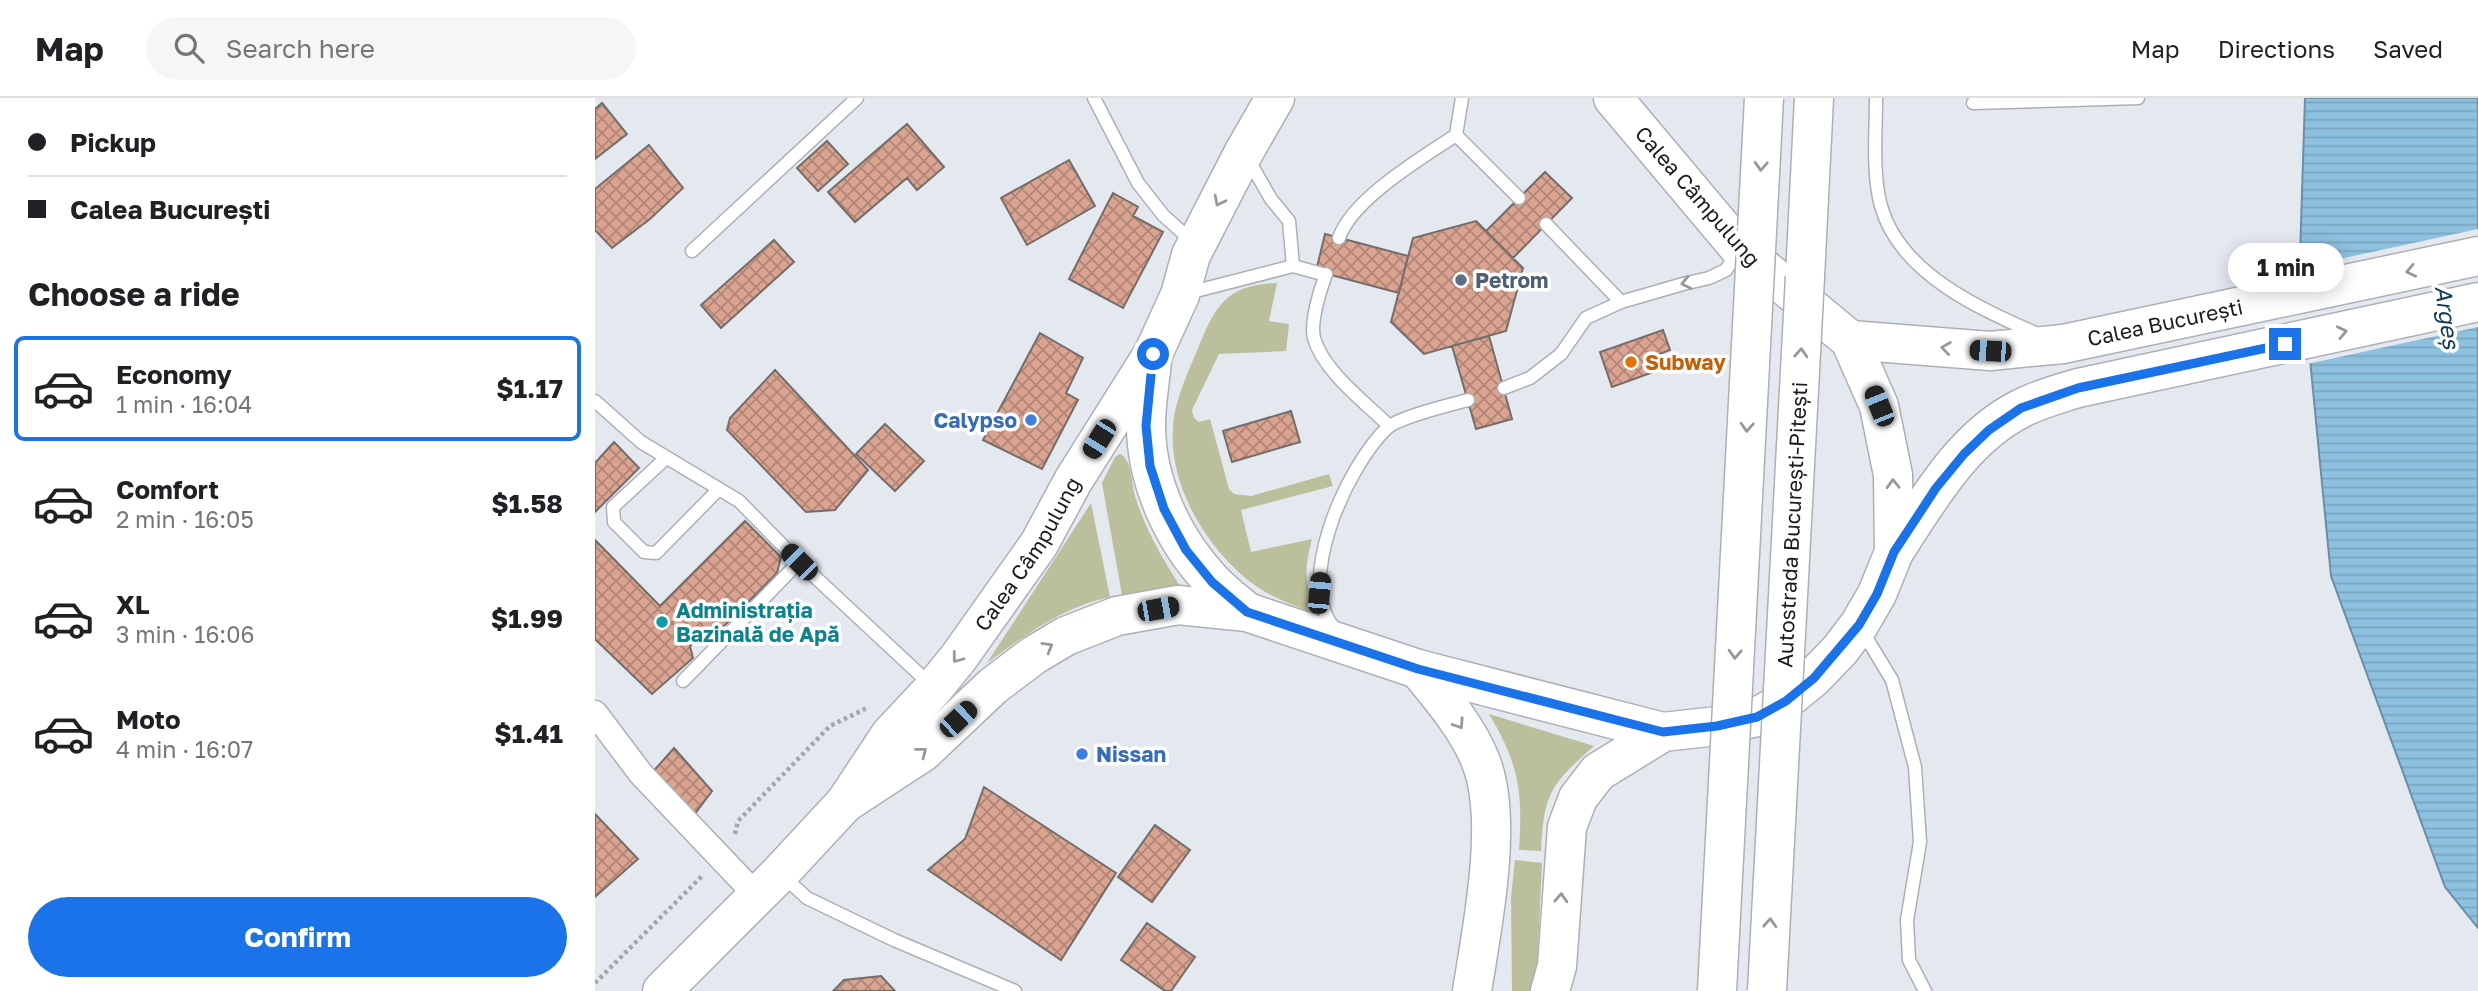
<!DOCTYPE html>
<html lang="en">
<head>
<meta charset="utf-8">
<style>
  body { margin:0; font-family:"Golos Text",sans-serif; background:#f6f6f6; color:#202124; height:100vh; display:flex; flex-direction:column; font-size:26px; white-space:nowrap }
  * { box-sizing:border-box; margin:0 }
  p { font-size:23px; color:#757577 }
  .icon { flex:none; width:38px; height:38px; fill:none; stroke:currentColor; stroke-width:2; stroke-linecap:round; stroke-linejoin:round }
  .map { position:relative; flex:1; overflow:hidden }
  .panel { display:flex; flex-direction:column; background:#fff; width:595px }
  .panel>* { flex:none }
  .top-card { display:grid; align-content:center; height:154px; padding:0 28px; background:#fff }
  .end { position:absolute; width:32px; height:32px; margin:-16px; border:9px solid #1a73e8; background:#fff; box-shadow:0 0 0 4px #fff }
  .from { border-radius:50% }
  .bubble { position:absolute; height:49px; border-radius:24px; background:#fff; box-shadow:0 4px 18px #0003; font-size:23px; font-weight:700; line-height:49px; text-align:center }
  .car { position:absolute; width:21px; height:42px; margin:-21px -10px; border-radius:9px; box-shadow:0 0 5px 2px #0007; background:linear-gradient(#222 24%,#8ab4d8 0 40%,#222 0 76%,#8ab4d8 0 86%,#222 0) }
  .top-card b { display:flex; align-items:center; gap:24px; height:66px; font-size:26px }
  .top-card b+b { border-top:2px solid #e0e0e0 }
  .top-card i { width:18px; height:18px; background:#202124 }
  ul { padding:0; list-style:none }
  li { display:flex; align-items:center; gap:21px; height:105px; margin:0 14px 10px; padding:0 14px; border:4px solid transparent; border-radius:10px }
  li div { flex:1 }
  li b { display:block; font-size:26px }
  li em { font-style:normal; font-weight:700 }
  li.selected { border-color:#1a73e8 }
  li>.icon { width:63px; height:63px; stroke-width:1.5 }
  h2 { padding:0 28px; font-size:32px; line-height:84px }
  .primary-button { display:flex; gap:14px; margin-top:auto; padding:14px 28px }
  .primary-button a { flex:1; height:80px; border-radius:42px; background:#1a73e8; color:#fff; font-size:28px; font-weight:700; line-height:80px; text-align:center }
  header { display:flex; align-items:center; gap:42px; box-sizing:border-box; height:98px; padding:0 35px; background:#fff; border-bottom:2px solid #e0e0e0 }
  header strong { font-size:33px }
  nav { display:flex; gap:38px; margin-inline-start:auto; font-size:24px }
  .search { width:490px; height:63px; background:#f6f6f6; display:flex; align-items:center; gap:18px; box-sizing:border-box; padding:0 24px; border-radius:38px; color:#757577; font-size:26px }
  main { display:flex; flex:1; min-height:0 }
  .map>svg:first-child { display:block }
  .green { fill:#bcbf9c }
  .water { fill:url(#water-rules); stroke:#6a8fa6; stroke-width:2 }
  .pier { fill:#e4e8ef }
  .building { fill:url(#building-cross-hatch); stroke:#746d6a; stroke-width:2 }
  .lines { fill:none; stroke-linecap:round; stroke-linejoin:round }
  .service-casing { stroke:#acb0b6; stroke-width:15 }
  .minor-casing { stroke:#acb0b6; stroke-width:27 }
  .primary-casing { stroke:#acb0b6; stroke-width:41 }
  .trunk-casing { stroke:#acb0b6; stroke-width:41 }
  .motorway-casing { stroke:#acb0b6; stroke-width:41 }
  .path { stroke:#a3a7ac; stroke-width:4.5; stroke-dasharray:3.5 3.5; stroke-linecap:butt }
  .service { stroke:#fff; stroke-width:12 }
  .minor { stroke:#fff; stroke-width:24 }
  .primary { stroke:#fff; stroke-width:38 }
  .trunk { stroke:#fff; stroke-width:38 }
  .motorway { stroke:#fff; stroke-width:38 }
  .motorway-bridge-casing { stroke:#acb0b6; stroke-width:41; stroke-linecap:butt }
  .motorway-bridge { stroke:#fff; stroke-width:38 }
  .oneway { stroke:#989899 }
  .route { stroke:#1a73e8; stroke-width:9 }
  .service-dot { fill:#5c6f8a; stroke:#fff; stroke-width:2.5 }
  .food-dot { fill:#e8710a; stroke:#fff; stroke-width:2.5 }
  .shop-dot { fill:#3f7fe0; stroke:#fff; stroke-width:2.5 }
  .culture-dot { fill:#0f9aa8; stroke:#fff; stroke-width:2.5 }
  .labels { text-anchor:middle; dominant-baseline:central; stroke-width:7; stroke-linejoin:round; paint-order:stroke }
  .street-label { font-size:21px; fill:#191b1d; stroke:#fff }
  .service-label { font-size:21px; font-weight:bold; fill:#4e5e75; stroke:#fff; text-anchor:start }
  .food-label { font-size:21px; font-weight:bold; fill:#c56008; stroke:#fff; text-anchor:start }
  .shop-label { font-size:21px; font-weight:bold; fill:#366cbe; stroke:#fff; text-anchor:end }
  .culture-label { font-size:21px; font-weight:bold; fill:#0d838f; stroke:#fff; text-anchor:start }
  .water-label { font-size:23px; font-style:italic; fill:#113c52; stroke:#fff }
</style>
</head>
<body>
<header>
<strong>Map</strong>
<div class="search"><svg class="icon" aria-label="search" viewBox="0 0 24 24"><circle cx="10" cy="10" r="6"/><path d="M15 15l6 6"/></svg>Search here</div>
<nav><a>Map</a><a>Directions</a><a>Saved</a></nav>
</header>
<main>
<section class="panel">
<div class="top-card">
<b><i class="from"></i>Pickup</b>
<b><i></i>Calea București</b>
</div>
<h2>Choose a ride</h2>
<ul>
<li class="selected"><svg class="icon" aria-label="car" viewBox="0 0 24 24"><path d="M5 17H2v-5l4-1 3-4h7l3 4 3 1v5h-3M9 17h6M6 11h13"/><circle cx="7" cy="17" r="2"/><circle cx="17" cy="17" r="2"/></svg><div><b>Economy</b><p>1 min · 16:04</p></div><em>$1.17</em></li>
<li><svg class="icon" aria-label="car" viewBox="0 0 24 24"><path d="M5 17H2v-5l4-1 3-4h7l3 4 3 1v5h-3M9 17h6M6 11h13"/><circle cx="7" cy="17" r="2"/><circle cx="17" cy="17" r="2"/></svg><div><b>Comfort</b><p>2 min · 16:05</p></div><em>$1.58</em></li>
<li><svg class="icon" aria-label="car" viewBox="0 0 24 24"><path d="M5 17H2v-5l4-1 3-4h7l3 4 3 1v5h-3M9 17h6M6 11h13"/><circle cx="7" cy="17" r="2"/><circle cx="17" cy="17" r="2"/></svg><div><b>XL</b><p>3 min · 16:06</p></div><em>$1.99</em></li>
<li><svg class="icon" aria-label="car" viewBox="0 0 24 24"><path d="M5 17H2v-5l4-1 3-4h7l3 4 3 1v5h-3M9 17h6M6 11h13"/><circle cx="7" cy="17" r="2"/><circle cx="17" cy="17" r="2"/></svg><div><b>Moto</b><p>4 min · 16:07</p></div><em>$1.41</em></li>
</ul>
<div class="primary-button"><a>Confirm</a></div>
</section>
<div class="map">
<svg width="1883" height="893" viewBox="0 0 1883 893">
  <defs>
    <pattern id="water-rules" width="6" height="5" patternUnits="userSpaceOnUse" patternTransform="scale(1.75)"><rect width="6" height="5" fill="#8dc1e0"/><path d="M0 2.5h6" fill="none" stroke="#79a5c0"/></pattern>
    <pattern id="building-cross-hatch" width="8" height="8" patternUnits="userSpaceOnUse" patternTransform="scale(1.75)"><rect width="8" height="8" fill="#daa491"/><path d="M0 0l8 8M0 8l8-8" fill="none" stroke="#b08576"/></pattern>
  </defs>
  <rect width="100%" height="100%" fill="#e4e8ef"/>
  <path class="green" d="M682 185 674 223 694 226 691 253 624 256 597 312 599 320 604 324 615 321 634 391 639 396 656 398 734 376 738 388 646 412 656 454 717 441C709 472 708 490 726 518 708 511 689 504 672 495 620 465 573 392 578 331 579 303 593 275 603 250 621 207 631 187 682 185Z
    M525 356C538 362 536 388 541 401 552 435 570 465 589 494L527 497 507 385 520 359Z
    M496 405 515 499C468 509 430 537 392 565Z
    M894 616 999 648C955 687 949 695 946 753L924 752C928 694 924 666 894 616Z
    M920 762 947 765 941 893H917L916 799Z"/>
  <path class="water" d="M1710 0H1883V830L1850 789 1736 478 1705 158Z"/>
  <path class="pier" d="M1883 131V229L1712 266 1703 170Z"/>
  <path class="building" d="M7 5 32 36 0 61V11Z
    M312 26 349 69 322 92 312 80 260 124 233 94Z
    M232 43 253 66 223 93 202 70Z
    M54 47 88 90 55 121 17 150 0 132V91Z
    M474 62 500 108 432 147 406 100Z
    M950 74 977 100 918 160 891 133Z
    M518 95 543 109 538 118 568 134 528 210 474 181Z
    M881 123 928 170 911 233 829 256 796 224 818 140Z
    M730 136 813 158 804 195 721 173Z
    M179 142 199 164 126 230 106 207Z
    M1068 232 1075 252 1062 257 1067 271 1017 289 1005 254Z
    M445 235 488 260 471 295 483 302 447 371 388 342Z
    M894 238 917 321 881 331 857 248Z
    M180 272 273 372 240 412 211 414 132 332 135 320Z
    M696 313 705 344 637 364 628 333Z
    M290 326 329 363 300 393 261 356Z
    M19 344 44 370 0 414V365Z
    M150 423 186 459 182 475 114 543 105 540 95 548 98 560 57 596 0 541V442L65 508Z
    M79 650 117 693 99 717 55 677Z
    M389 689 521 775 466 862 333 772 370 741Z
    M0 716 43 761 0 799Z
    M560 727 595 752 557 804 523 779Z
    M552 825 600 859 576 893H570L526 862Z
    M286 878 300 893H238L249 882Z"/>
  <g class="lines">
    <g class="service-casing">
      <path id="service" d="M499 0 543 85 568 117 599 145
        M1281 0C1281 35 1277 75 1286 108 1305 176 1385 211 1445 237
        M1378 5 1543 0
        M861 37 924 100
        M951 126 1026 204
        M744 140C757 101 827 60 861 37L867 0
        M97 153 262 0
        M698 168 731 177
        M731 176C725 192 715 224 719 240 728 273 771 305 794 328
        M593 195 698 168 694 123 676 101 652 59
        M909 290 935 280 966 256 991 220 1026 204 1088 186 1114 180 1131 172 1142 154
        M0 303 46 344 144 403 204 464 337 588
        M70 361 18 409 19 424 49 454 61 455 124 391
        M1266 531 1297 582 1320 669 1325 744 1312 822 1314 862 1330 893
        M742 533C696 488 753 367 792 330 804 319 855 307 873 302
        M88 583 204 464
        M189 779 212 800 299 842 420 893"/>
    </g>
    <g class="minor-casing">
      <path id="minor" d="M0 615 46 676 162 798"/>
    </g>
    <g class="primary-casing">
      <g id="primary">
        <path id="s1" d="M1255 242 1395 253 1468 246 1883 158"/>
        <path d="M1299 454C1333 402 1368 339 1427 310 1444 301 1464 296 1483 290L1883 204"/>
      </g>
    </g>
    <g class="trunk-casing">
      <g id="trunk">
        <path d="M557 263C555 284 551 306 551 327 551 383 578 442 616 482 627 494 640 504 652 514"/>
        <path d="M250 705 328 654 398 588 439 557 471 538 522 518 583 507 652 514 823 571 1068 634 1122 628 1162 619 1190 603 1218 580 1245 552 1264 527 1282 496 1299 454 1298 377 1284 308 1255 242 1144 150 1018 0"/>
        <path id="s2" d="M67 893 185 775 250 705 295 637 339 590 364 559 444 446 478 383 558 256 585 197 596 157 649 54 680 0"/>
      </g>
    </g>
    <g class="motorway-casing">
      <path id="motorway" d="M1210 179 1219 0
        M823 571C846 599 873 630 886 664 909 723 887 830 877 893
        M955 893 962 868 972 729 983 700 1003 674 1068 634"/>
    </g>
    <path class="path" d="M140 736 143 723 235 628 272 610
      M0 885 107 778"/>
    <use href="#service" class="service"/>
    <use href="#minor" class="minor"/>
    <use href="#primary" class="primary"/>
    <use href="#trunk" class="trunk"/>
    <use href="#motorway" class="motorway"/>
    <g class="motorway-bridge-casing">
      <g id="motorway-bridge">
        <path d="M1122 893 1169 0"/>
        <path id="s3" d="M1172 893 1210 179"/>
      </g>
    </g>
    <use href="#motorway-bridge" class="motorway-bridge"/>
  </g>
  <defs><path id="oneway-chevron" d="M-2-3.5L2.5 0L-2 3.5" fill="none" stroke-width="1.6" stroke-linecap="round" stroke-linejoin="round" transform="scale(1.75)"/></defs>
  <g class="oneway">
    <use href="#oneway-chevron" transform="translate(1166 68) rotate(93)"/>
    <use href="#oneway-chevron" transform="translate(624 103) rotate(117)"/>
    <use href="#oneway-chevron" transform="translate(1816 173) rotate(168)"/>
    <use href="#oneway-chevron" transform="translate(1091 185) rotate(167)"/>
    <use href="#oneway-chevron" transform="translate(1747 234) rotate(-12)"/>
    <use href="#oneway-chevron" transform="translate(1351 250) rotate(-172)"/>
    <use href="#oneway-chevron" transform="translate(1206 255) rotate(-87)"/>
    <use href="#oneway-chevron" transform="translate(1152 329) rotate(93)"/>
    <use href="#oneway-chevron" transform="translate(1298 386) rotate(-92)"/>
    <use href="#oneway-chevron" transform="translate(453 549) rotate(-30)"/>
    <use href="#oneway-chevron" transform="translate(1140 556) rotate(93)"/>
    <use href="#oneway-chevron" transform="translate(362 560) rotate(127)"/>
    <use href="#oneway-chevron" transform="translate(864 626) rotate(56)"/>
    <use href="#oneway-chevron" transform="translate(327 654) rotate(-38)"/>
    <use href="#oneway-chevron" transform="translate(966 800) rotate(-87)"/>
    <use href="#oneway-chevron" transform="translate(1175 825) rotate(-87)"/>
  </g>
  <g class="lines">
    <path class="route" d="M558 256 551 328 555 368 569 411 591 452 617 484 652 514 823 571 1068 634 1122 628 1162 619 1191 603 1219 580 1264 527 1282 496 1299 454 1341 390 1369 356 1394 332 1426 310 1483 290 1690 246"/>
  </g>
  <circle class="service-dot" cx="866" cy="182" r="7"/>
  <circle class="food-dot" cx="1036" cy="264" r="7"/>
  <g class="shop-dot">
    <circle cx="436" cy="322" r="7"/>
    <circle cx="487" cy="656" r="7"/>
  </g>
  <circle class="culture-dot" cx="67" cy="524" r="7"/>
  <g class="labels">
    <g class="street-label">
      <text transform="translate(1103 98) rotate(49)">Calea Câmpulung</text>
      <text stroke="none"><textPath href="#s1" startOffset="318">Calea București</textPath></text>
      <text stroke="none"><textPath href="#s3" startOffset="467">Autostrada București-Pitești</textPath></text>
      <text stroke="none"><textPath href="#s2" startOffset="572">Calea Câmpulung</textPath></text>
    </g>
    <g class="service-label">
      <text x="880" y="182">Petrom</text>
    </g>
    <g class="food-label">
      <text x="1050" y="264">Subway</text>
    </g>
    <g class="shop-label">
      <text x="422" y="322">Calypso</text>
      <text x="501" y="656" text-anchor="start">Nissan</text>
    </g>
    <g class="culture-label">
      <text x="81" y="512">Administrația<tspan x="81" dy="24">Bazinală de Apă</tspan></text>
    </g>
    <g class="water-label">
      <text transform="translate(1853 219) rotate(82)">Argeș</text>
    </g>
  </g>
</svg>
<i class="end from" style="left:558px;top:256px"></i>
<i class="end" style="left:1690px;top:246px"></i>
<div class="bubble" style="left:1633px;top:145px;width:116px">1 min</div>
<i class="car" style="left:1395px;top:253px;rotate:273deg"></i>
<i class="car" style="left:1284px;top:308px;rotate:338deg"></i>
<i class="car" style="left:504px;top:341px;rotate:212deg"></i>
<i class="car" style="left:204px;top:464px;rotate:315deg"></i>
<i class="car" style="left:724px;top:495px;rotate:5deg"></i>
<i class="car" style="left:563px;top:511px;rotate:80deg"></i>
<i class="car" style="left:363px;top:621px;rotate:47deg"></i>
</div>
</main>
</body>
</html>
